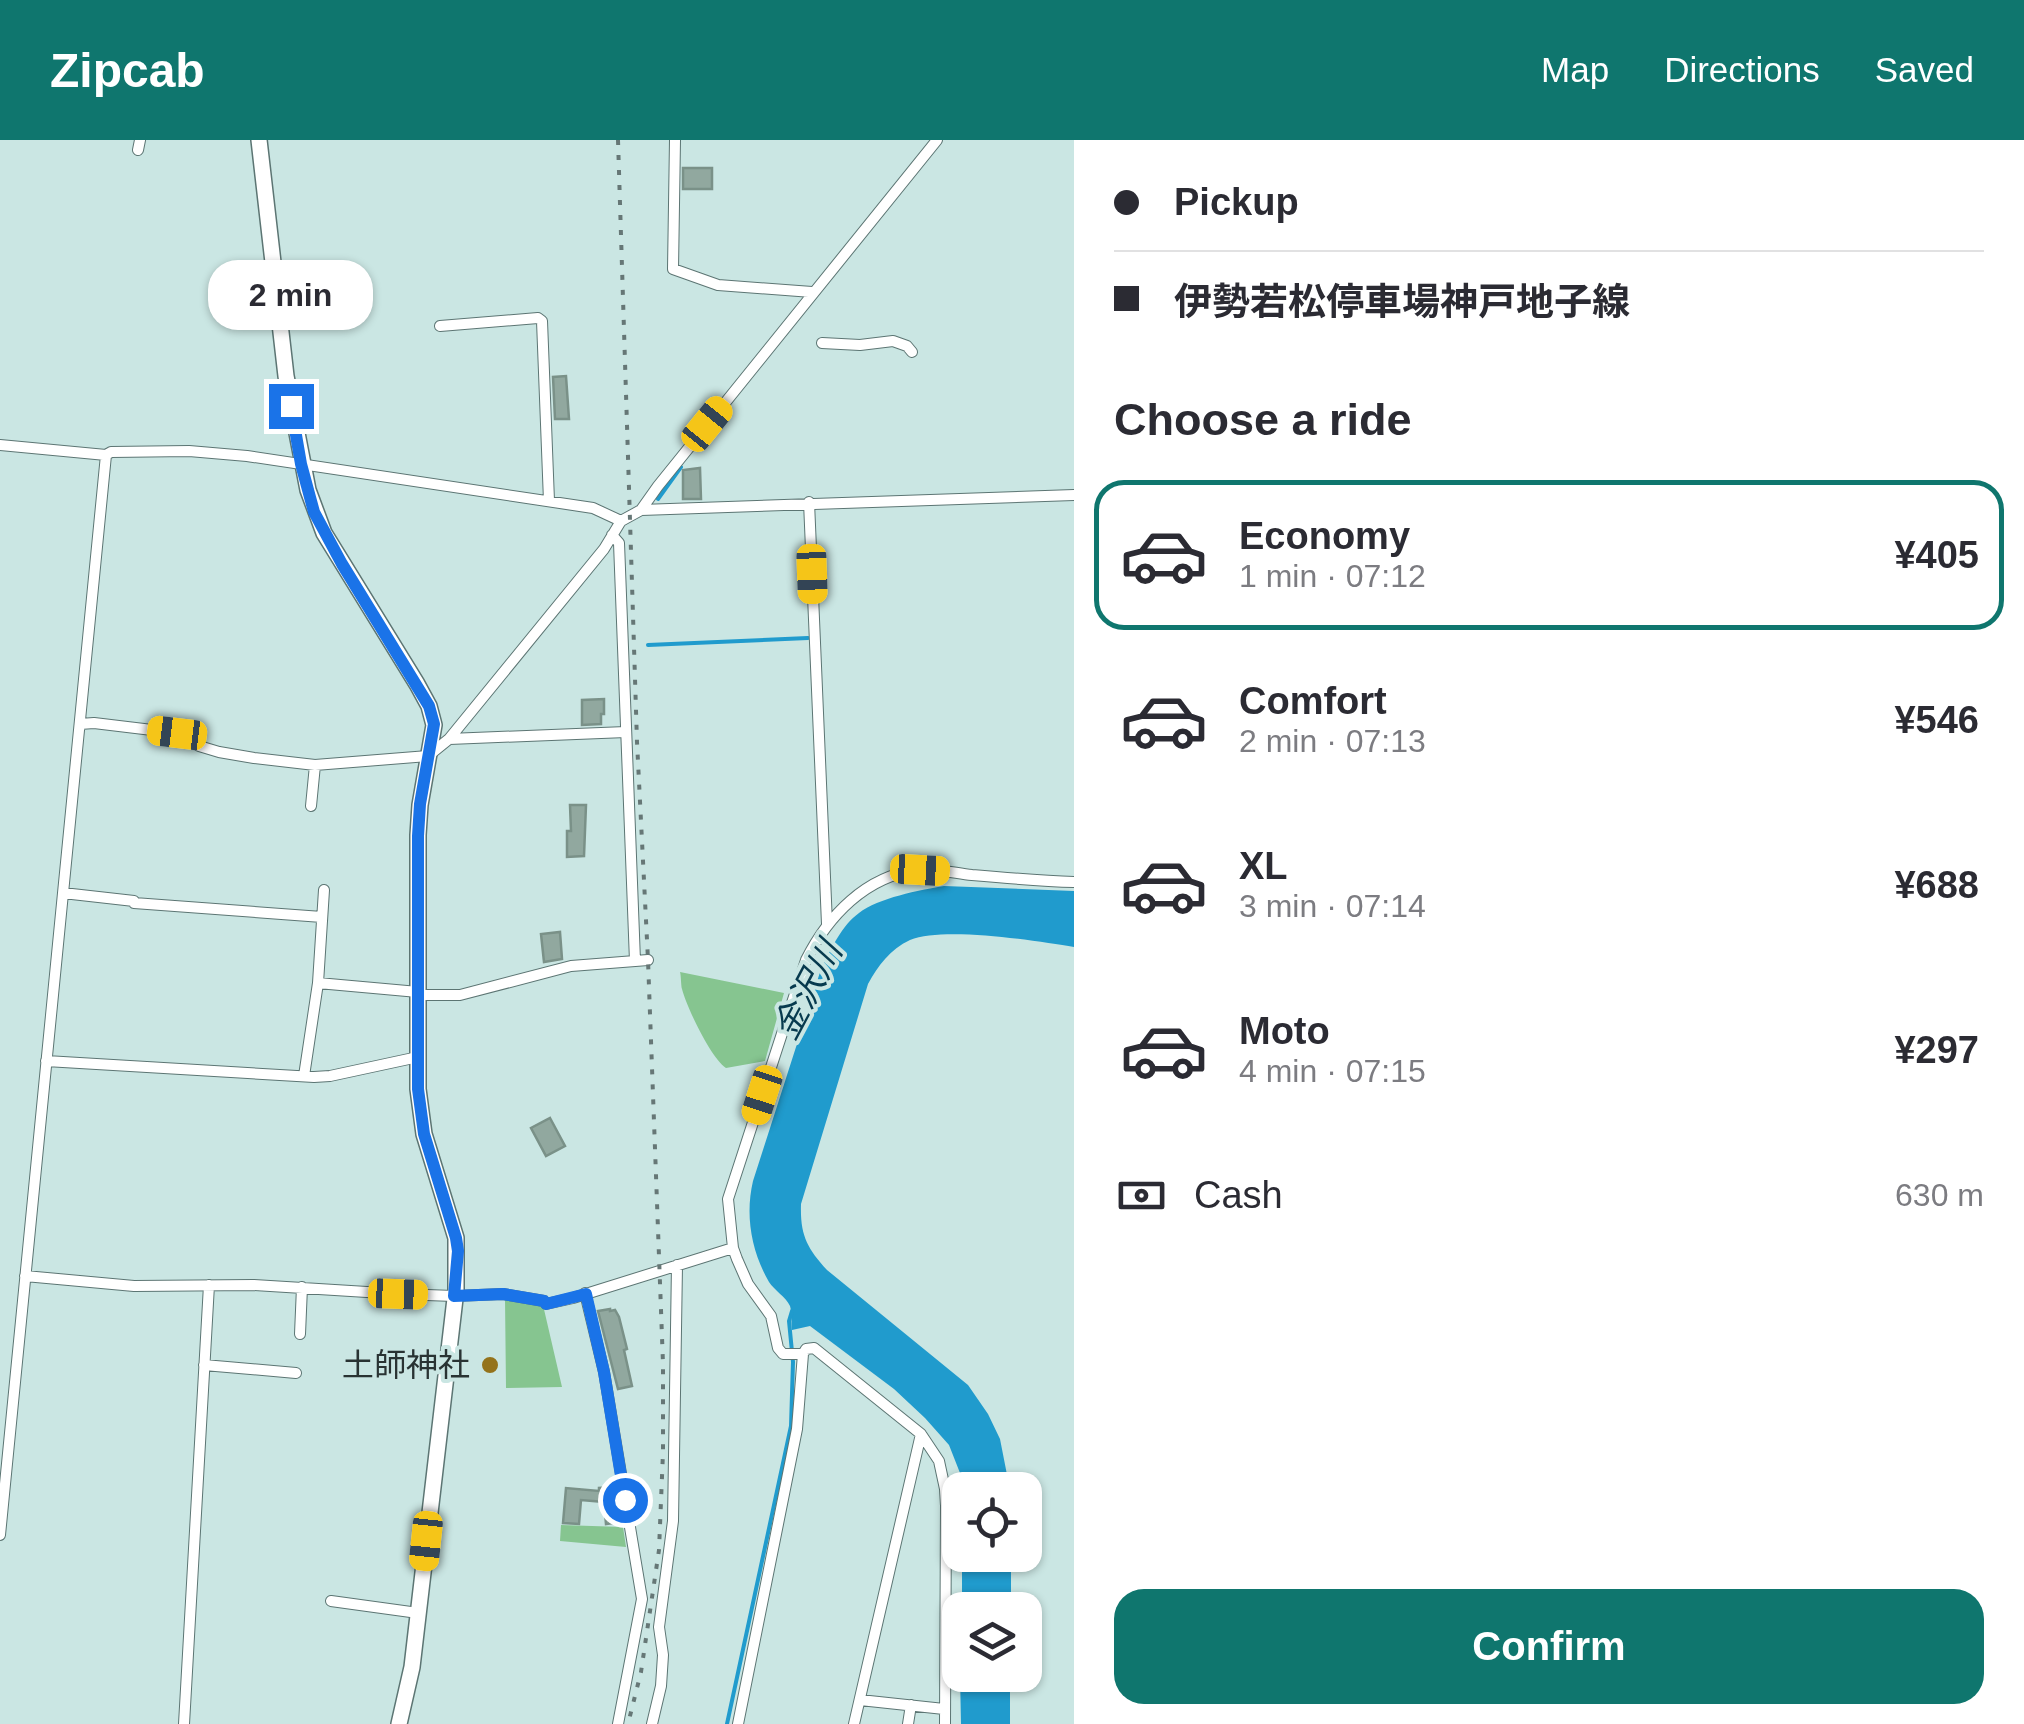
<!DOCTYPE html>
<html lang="en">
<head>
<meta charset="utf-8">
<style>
  body { margin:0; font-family:Helvetica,"Noto Sans JP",sans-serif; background:#f7f7f7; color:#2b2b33; height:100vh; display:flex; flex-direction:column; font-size:38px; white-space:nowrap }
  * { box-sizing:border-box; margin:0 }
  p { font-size:32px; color:#7c7c81 }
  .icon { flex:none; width:55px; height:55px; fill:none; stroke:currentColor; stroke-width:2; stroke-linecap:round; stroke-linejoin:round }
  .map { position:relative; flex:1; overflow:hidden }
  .sheet { display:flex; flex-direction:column; background:#fff; width:950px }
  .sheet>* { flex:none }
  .hud { display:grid; align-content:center; height:220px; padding:0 40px; background:#fff }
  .buttons { position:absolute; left:942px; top:1332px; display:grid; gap:20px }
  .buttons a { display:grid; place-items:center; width:100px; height:100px; border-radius:20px; background:#fff; box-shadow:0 2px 8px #0004; font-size:50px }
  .end { position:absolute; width:45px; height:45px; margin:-22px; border:12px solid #1a73e8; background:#fff; box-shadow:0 0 0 5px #fff }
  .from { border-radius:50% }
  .bubble { position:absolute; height:70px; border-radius:30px; background:#fff; box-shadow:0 2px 8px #0004; font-size:32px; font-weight:700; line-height:70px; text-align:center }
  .car { position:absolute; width:30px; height:60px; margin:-30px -15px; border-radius:12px; box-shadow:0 0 8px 2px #0007; background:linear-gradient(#f5c518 24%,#345 0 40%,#f5c518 0 76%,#345 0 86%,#f5c518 0) }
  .hud b { display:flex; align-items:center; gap:35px; height:95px; font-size:38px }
  .hud b+b { border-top:2px solid #e1e1e2 }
  .hud i { width:25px; height:25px; background:#2b2b33 }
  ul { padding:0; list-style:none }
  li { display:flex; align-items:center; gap:30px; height:150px; margin:0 20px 15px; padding:0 20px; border:5px solid transparent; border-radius:30px }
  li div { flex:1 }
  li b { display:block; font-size:38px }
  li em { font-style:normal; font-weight:700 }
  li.on { border-color:#0f766e }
  li>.icon { width:90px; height:90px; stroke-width:1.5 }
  h2 { padding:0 40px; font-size:45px; line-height:120px }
  .pay { display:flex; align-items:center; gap:25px; height:110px; padding:0 40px; font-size:38px }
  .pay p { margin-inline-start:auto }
  .cta { display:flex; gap:20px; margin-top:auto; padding:20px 40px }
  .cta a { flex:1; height:115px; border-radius:30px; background:#0f766e; color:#fff; font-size:40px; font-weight:700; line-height:115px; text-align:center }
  header { display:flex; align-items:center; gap:60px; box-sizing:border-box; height:140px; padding:0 50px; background:#0f766e; color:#fff }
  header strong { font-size:48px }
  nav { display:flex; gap:55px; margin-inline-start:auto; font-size:35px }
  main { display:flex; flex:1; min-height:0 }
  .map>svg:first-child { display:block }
  .green { fill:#86c590 }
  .water { fill:#209bcd }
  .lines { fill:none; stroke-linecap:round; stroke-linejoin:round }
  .stream { stroke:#209bcd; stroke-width:4 }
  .building { fill:#91a89f; stroke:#7a9188; stroke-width:2.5 }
  .street-casing { stroke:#5c7573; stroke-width:12 }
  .secondary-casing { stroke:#5c7573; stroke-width:18 }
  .street { stroke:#fff; stroke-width:10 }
  .secondary { stroke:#fff; stroke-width:15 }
  .rail { stroke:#667776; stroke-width:4; stroke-dasharray:5 10; stroke-linecap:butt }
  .route { stroke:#1a73e8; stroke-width:12 }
  .poi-dot { fill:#94731b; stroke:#cae6e3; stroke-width:4 }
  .labels { text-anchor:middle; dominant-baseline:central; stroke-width:8; stroke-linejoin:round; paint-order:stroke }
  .poi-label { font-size:32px; fill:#293333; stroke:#cae6e3; text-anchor:end }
  .water-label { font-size:35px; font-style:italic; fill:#073a4e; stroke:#cae6e3 }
</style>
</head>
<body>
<header>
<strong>Zipcab</strong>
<nav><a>Map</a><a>Directions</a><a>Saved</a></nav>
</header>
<main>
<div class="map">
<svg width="1074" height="1584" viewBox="0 0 1074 1584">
  <rect width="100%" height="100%" fill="#cae6e3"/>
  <path class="green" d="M680 832 784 853 765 921 726 928C711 918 687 868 682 849 681 847 681 834 680 832Z
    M505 1159 543 1165 562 1247 506 1248Z
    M561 1385 623 1387 626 1407 560 1401Z"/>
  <path class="water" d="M944 746 1074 751V807C1036 801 945 786 910 800 890 809 878 826 868 844L801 1064C800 1095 807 1108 827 1130L968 1245 988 1274 1000 1299 1010 1350H961L960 1333 949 1305 925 1278 894 1249 810 1186 792 1190C791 1184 792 1172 790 1166 786 1157 774 1150 769 1142 751 1111 745 1075 753 1041L822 826C832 808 842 785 859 773 878 758 920 750 944 746Z
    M962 1415H1011V1470H962Z
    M960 1535H1010V1584H961Z"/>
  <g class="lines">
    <path class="stream" d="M658 359 681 327
      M648 505 808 498
      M727 1584 791 1286 793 1222 789 1181 792 1171"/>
  </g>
  <path class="building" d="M683 28H712V49H683Z
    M566 236 569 279H555L553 237Z
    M700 328 701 359H683V330Z
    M604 559V574H601V584L582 585V560Z
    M570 665H586L584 716 567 717V691H571Z
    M560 792 562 819 544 822 541 794Z
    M550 978 565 1006 546 1016 531 988Z
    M610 1169V1171L615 1170 619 1177 627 1209 624 1210 632 1246 618 1249 598 1171Z
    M614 1347 616 1367H618L620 1382 606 1384 604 1362 581 1360 579 1384 563 1383 566 1348 599 1351V1348Z"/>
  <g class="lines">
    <g class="street-casing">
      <path id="street" d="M675 0 673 129 718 145 812 152
        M138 10 140 0
        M440 186 538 178 542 181 549 361
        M822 203 860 205 893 201 907 206 912 212
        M0 305 106 315 111 312 189 311 247 316 593 368 621 381
        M809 362 827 784
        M641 370 1074 355
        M612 395 619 403 635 821
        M80 584 94 583 177 593 183 594 199 606 219 612 254 618 315 625 428 616 449 599 604 409 621 381 641 370 658 346 937 0
        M449 599 626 592
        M311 666 315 625
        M63 753 134 761
        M134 763 322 777
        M318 843 418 852
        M419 855H460L571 826 648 820
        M46 921 314 937 330 936 418 917
        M304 936 318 843 324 750
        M25 1136 134 1146 254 1145 399 1154 454 1156 503 1154 544 1161 546 1164 573 1158 733 1108
        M585 1153 604 1232 642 1459 618 1584
        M300 1194 302 1147
        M204 1225 296 1233
        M0 1395 106 315
        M331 1461 418 1473
        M860 1560 944 1569
        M184 1584 209 1145
        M652 1584 661 1546 663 1515 659 1487 673 1381 677 1125
        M738 1584 797 1289 803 1214
        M854 1584 921 1294
        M908 1584 911 1565
        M945 1584 946 1366 945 1349 939 1321 921 1294 814 1208 806 1209 803 1214H783L778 1208 771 1176 748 1144 737 1119 733 1108 728 1059 806 820C828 776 866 736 917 730 936 728 954 733 972 735 1006 738 1040 741 1074 742"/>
    </g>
    <g class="secondary-casing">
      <path id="secondary" d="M259 0 286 236 308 350 324 393 417 544 429 566 434 585 420 665 418 695V949L424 994 456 1098V1150L412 1527 399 1584"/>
    </g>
    <use href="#street" class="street"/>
    <use href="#secondary" class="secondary"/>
    <path class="rail" d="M618 0 637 602 648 820 663 1224V1312L659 1410 641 1532 628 1584"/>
  </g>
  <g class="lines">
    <path class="route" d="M291 266 301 324 314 372 342 424 429 566 434 584 420 664 418 696V949L424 994 456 1098 458 1111 454 1156 503 1154 544 1161 546 1164 586 1154 604 1232 625 1360"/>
  </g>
  <circle class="poi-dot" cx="490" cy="1225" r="10"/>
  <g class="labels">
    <g class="poi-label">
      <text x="470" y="1225">土師神社</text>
    </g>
    <g class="water-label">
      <text transform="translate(807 850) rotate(-62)">金沢川</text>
    </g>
  </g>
</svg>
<div class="buttons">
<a><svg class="icon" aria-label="locate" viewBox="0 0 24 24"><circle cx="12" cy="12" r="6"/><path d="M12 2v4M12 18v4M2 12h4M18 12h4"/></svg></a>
<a><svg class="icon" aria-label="layers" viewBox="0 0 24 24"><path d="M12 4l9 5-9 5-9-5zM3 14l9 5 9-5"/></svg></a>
</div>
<i class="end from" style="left:625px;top:1360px"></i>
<i class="end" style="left:291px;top:266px"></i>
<div class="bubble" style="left:208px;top:120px;width:165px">2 min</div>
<i class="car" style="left:707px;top:284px;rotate:39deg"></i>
<i class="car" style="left:812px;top:434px;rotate:178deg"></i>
<i class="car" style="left:177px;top:593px;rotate:277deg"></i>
<i class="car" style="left:920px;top:730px;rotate:93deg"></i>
<i class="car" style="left:762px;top:955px;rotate:198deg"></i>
<i class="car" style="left:398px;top:1154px;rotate:92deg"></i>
<i class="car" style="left:426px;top:1401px;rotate:186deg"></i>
</div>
<section class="sheet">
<div class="hud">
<b><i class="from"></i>Pickup</b>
<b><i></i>伊勢若松停車場神戸地子線</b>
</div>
<h2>Choose a ride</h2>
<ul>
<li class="on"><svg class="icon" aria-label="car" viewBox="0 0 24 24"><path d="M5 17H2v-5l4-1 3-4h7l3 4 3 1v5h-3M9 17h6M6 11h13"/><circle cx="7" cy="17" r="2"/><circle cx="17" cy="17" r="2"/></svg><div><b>Economy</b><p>1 min · 07:12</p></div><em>¥405</em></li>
<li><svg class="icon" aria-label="car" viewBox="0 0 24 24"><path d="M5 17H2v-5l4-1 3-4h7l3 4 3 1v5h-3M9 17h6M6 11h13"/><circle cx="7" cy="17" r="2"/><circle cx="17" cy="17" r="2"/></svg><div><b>Comfort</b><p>2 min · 07:13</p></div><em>¥546</em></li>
<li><svg class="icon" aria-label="car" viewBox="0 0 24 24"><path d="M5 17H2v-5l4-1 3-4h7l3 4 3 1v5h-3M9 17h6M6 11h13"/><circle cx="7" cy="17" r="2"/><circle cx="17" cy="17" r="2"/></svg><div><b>XL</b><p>3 min · 07:14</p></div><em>¥688</em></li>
<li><svg class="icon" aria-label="car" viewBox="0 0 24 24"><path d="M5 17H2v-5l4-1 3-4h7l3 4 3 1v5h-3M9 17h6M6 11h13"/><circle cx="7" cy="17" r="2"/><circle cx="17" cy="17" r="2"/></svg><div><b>Moto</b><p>4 min · 07:15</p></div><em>¥297</em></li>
</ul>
<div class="pay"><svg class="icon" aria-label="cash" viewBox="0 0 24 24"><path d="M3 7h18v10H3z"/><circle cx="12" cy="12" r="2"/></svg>Cash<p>630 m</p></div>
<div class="cta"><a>Confirm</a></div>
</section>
</main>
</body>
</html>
